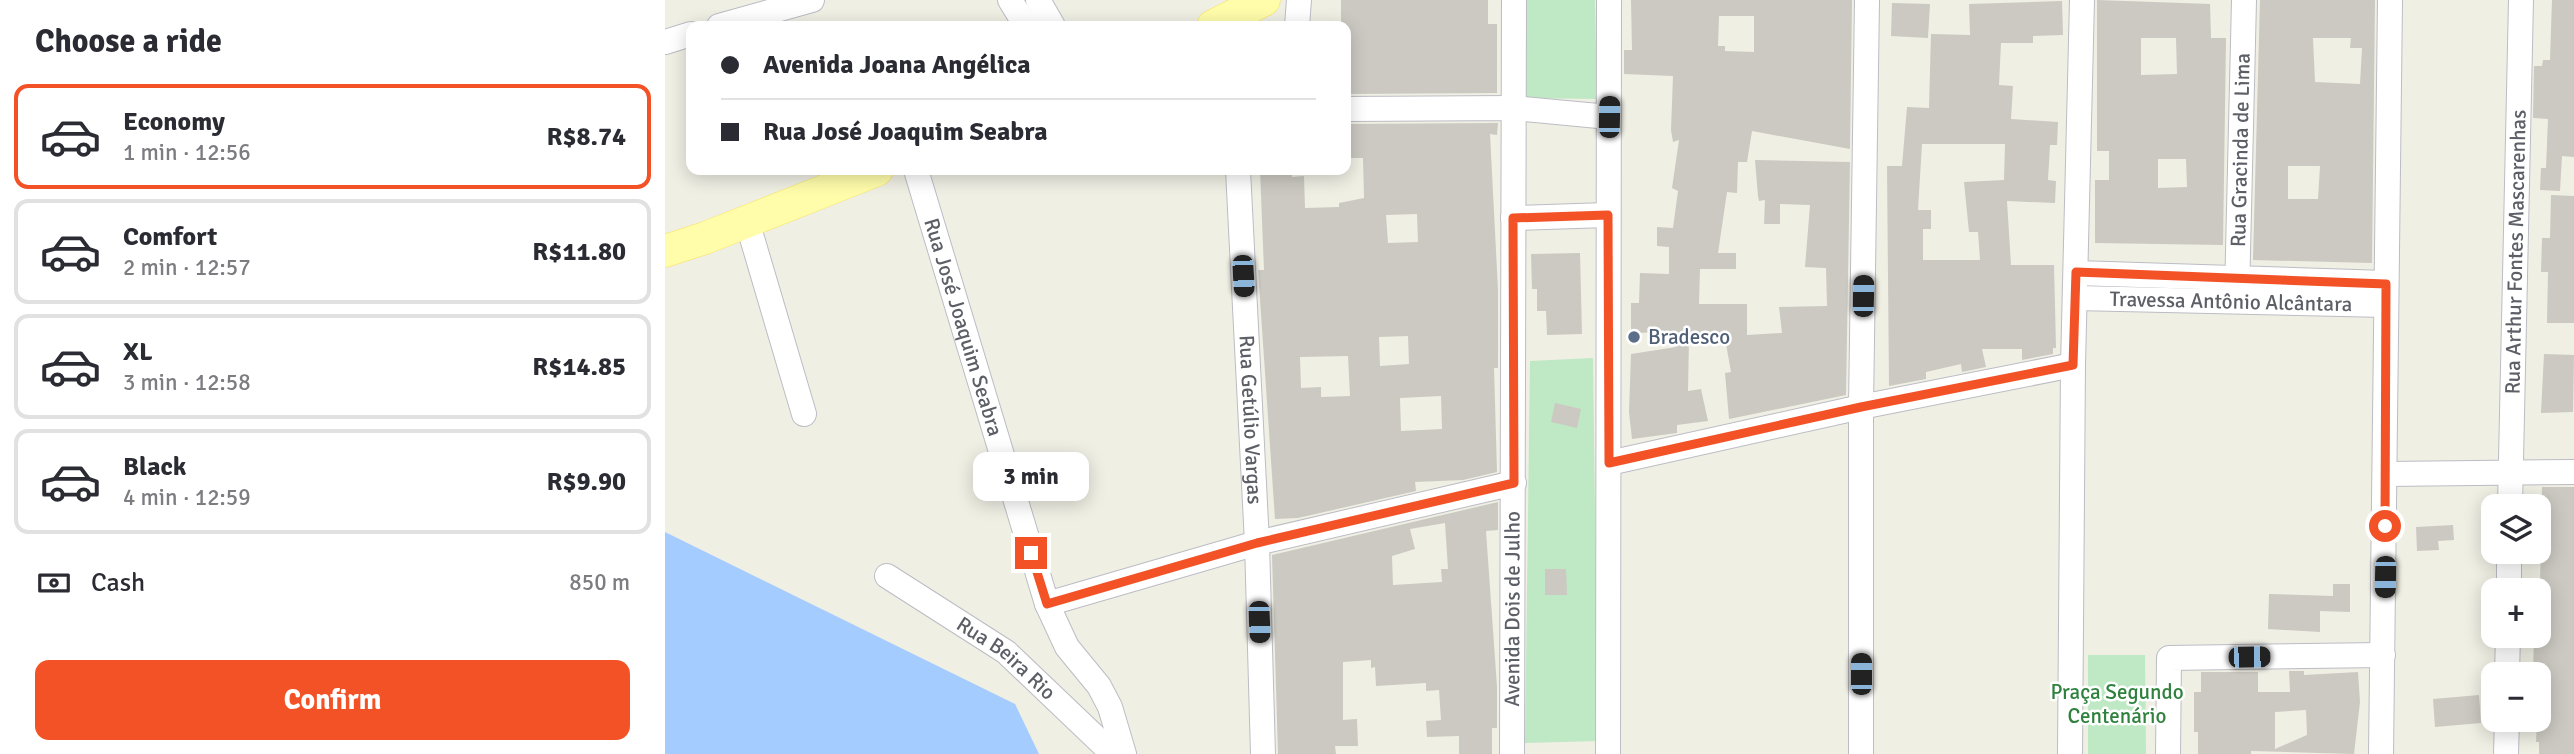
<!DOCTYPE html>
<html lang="en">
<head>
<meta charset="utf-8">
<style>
  body { margin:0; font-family:Signika,sans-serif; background:#f2f2f3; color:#2b2b33; height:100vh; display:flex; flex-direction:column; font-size:26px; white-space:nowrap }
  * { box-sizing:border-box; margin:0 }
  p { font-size:23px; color:#7c7c81 }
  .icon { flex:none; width:38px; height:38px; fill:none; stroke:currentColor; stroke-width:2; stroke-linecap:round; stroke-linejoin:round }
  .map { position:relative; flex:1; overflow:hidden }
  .drawer { display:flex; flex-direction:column; background:#fff; width:665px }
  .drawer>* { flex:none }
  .top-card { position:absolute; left:21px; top:21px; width:665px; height:154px; border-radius:14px; box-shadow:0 4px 18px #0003; display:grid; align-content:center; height:154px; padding:0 35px; background:#fff }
  .controls { position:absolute; left:1816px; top:494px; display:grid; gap:14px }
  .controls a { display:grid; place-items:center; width:70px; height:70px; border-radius:14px; background:#fff; box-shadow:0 4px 18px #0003; font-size:35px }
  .end { position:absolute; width:32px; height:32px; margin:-16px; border:9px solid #f35227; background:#fff; box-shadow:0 0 0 4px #fff }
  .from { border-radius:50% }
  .bubble { position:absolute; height:49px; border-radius:14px; background:#fff; box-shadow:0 4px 18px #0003; font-size:23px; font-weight:800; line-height:49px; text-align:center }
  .car { position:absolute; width:21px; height:42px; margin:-21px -10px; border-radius:9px; box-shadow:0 0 5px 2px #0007; background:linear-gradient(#222 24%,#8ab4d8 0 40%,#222 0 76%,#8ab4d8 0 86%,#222 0) }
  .top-card b { display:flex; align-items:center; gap:24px; height:66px; font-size:26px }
  .top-card b+b { border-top:2px solid #e1e1e2 }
  .top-card i { width:18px; height:18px; background:#2b2b33 }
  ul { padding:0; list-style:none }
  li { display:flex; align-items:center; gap:21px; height:105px; margin:0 14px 10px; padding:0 21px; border:4px solid #e1e1e2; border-radius:14px }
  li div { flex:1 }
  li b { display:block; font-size:26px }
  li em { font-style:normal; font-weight:800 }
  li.on { border-color:#f35227 }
  li>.icon { width:63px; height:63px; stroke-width:1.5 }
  h2 { padding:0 35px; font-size:32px; line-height:84px }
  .pay { display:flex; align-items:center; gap:18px; height:77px; padding:0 35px; font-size:26px }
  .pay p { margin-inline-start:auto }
  .primary-button { display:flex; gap:14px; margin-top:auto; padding:14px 35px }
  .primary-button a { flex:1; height:80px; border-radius:14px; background:#f35227; color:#fff; font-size:28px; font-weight:800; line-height:80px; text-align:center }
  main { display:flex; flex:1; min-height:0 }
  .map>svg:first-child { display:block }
  .green { fill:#bfe8c5 }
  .water { fill:#a5ccff }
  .building { fill:#cbc9c1; fill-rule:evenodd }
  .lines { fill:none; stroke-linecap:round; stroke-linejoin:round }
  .minor-casing { stroke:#bcbdc4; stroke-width:26 }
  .major-casing { stroke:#f9e154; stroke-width:33 }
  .minor { stroke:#fff; stroke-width:24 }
  .major { stroke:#fffdaa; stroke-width:32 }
  .route { stroke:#f35227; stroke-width:9 }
  .service-dot { fill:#5c6f8a; stroke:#fff; stroke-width:2.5 }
  .labels { text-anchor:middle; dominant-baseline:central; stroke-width:5; stroke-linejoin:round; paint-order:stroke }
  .street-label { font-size:21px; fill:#5c5f66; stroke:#fff }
  .service-label { font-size:21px; fill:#4e5e75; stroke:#fff; text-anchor:start }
  .park-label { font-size:21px; fill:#2f823e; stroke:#fff }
</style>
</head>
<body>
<main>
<section class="drawer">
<h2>Choose a ride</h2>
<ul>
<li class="on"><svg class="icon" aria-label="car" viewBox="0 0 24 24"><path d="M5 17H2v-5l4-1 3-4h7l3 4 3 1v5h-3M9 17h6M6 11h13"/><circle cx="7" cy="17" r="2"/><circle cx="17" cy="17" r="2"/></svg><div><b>Economy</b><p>1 min · 12:56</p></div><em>R$8.74</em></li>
<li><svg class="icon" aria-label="car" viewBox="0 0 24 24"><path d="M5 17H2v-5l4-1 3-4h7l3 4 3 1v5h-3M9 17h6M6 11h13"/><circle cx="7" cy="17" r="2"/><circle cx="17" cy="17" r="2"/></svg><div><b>Comfort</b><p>2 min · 12:57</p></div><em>R$11.80</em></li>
<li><svg class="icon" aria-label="car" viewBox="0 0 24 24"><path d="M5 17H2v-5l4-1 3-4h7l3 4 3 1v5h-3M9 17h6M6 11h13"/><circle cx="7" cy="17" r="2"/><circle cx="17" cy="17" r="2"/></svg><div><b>XL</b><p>3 min · 12:58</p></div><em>R$14.85</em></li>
<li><svg class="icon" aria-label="car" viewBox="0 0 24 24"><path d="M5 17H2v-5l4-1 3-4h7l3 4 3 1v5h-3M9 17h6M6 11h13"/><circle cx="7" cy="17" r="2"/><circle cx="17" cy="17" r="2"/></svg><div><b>Black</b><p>4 min · 12:59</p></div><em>R$9.90</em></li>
</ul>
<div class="pay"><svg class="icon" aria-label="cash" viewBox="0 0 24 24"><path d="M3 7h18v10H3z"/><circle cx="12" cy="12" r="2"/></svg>Cash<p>850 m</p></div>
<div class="primary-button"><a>Confirm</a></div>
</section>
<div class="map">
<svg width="1909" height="754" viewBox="0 0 1909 754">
  <rect width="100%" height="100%" fill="#f0efe4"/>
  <path class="green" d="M860 0H930L932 99 861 98Z
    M928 358 933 741 860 743 865 361Z
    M1423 655H1480L1481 754H1423Z"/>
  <path class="water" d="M0 532 350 704 374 754H0Z"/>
  <path class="building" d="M676 0H823V24H832V93L681 94V26H676Z
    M966 0H1187L1185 149 1087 131 1082 162H1073L1072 193 1062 192 1053 253H1071V269H1035L1034 304H1082V335L1117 333 1114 307 1162 306 1161 268 1140 267 1145 205 1115 204V224H1099L1100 200 1094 201 1093 196 1090 160 1185 162 1181 395 1064 419 1060 373 1066 372 1060 338H1024L1023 391 1036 389 1043 421 1012 425V433L967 439 964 412 966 354 1011 347 1009 332 966 333V303H974L975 273 1004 274V247L992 246V227L1008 228 1013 191 1007 188 1014 140 1008 142 1006 130 1008 76 959 74V50H967ZM1054 16H1089V52L1060 51V46H1053Z
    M1432 0 1545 4 1546 38H1561L1558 245 1430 243V180H1444V151H1432ZM1476 38H1511L1512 74 1476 75ZM1493 159H1521L1522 187 1493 188Z
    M1595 0H1710L1707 263 1588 260ZM1648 38H1686L1685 48H1697L1695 84 1650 82ZM1623 166H1655L1653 199H1623Z
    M1887 0H1909V157L1897 156 1895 191 1875 190 1876 168H1881L1883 119 1868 118 1869 66H1877L1878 60H1885Z
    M1397 1 1398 35 1368 36V43H1336L1334 85 1348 86 1346 119 1393 122 1392 145H1385L1383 180 1391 181 1390 203 1342 201 1346 265H1389L1391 348H1388V354L1357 360V349H1317L1321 367 1297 372 1296 364 1261 372V379L1224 386 1222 166H1237L1242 107 1264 108 1266 34 1305 35 1304 4ZM1257 144H1340L1339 180 1299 182 1304 232H1313L1315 260H1258V229H1266V210H1253Z
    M1227 3 1265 4 1263 38 1226 36Z
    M833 123 832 135 825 134 833 290V368H829L832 472 798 480 750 482 751 491 633 518 610 519 593 270H599L595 170H627V177L639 176 640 208 674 207V203L699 198 698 158H686L684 124ZM752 214 753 242 723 243 721 215ZM743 336 744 364 715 366 714 337ZM683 356 685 396 656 397V387L636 388 635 357ZM776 396 777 429 736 431 735 398Z
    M1886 195 1909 196V323H1882L1883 272H1876L1877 238H1885Z
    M915 253 917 334 882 335 881 311H872V289H867L866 254Z
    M1879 354 1909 355 1908 412 1876 413Z
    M890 403 916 409 912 428 886 422Z
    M1877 487H1909V754H1874V742H1871L1874 674H1868L1869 637 1874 635Z
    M833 502V530L821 531 832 687V728H827V754H794V736L762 737 761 721 776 720 774 690 761 691V683L711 686 710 667 706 668V660L678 662V720L692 719 693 746H670L671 754H613L607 555ZM780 523 783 569H776L777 582 728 585 727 556 750 549 745 529Z
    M1788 525 1789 540 1773 541 1774 550 1752 551 1751 527Z
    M880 569H901L902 595H880Z
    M1668 584H1685V612L1655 611V632L1603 629 1604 594 1668 596Z
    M1624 671H1639V675L1693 672 1695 702 1689 754 1586 751V754H1533V732H1529V692H1536V672H1593V692H1625ZM1641 710 1642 735 1610 749V712Z
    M1814 695 1816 723 1770 727 1768 699Z"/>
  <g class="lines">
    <g class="minor-casing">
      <g id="minor">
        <path d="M345 0 361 26"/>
        <path d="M373 0 388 26"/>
        <path d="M54 26 147 0"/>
        <path d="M632 26 634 0"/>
        <path d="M0 42 26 34"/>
        <path d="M681 109 849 108 944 117"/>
        <path id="s1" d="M251 170 382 604 402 647 434 686 445 707 459 754"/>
        <path id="s2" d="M573 170 592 543 598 754"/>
        <path d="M848 218 942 215"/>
        <path d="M82 221 139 414"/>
        <path d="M1411 273 1721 283"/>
        <path id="s3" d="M1572 294 1579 0"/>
        <path id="s4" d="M1410 298 1721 305"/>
        <path d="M944 463 1196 407 1408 365"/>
        <path d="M1721 474 1909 472"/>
        <path id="s5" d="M1845 506 1856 0"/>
        <path id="s6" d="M222 576 341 652 448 754"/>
        <path d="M1844 590V551"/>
        <path d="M382 604 592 543 849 483"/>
        <path d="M1842 674 1843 635"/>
        <path id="s7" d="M847 754 849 0"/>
        <path d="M943 754 944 0"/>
        <path d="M1196 754V407L1202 0"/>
        <path d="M1405 754 1408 365 1417 0"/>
        <path d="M1503 754 1504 658 1718 655"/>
        <path d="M1716 754 1725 0"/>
        <path d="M1841 754 1842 719"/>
      </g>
    </g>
    <g class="major-casing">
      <path id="major" d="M548 26 599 0
        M0 251 40 238 212 170"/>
    </g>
    <use href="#minor" class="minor"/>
    <use href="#major" class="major"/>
  </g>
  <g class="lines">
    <path class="route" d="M366 553 382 604 592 543 849 483 848 218 943 215 944 463 1196 407 1408 365 1411 272 1721 284 1720 526"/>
  </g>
  <circle class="service-dot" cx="969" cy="337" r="7"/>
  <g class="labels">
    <g class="street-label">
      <text stroke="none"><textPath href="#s3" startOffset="144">Rua Gracinda de Lima</textPath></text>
      <text stroke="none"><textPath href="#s5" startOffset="254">Rua Arthur Fontes Mascarenhas</textPath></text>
      <text stroke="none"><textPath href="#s4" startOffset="156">Travessa Antônio Alcântara</textPath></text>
      <text stroke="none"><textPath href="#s1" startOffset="164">Rua José Joaquim Seabra</textPath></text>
      <text stroke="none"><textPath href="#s2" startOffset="250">Rua Getúlio Vargas</textPath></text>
      <text stroke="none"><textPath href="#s7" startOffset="145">Avenida Dois de Julho</textPath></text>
      <text stroke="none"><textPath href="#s6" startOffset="145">Rua Beira Rio</textPath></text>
    </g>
    <g class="service-label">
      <text x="983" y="337">Bradesco</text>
    </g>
    <g class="park-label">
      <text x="1452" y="692">Praça Segundo<tspan x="1452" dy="24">Centenário</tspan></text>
    </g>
  </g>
</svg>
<div class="controls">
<a><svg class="icon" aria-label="layers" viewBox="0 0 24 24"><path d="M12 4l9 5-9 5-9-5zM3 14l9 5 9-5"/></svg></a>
<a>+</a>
<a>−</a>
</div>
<i class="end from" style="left:1720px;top:526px"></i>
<i class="end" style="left:366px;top:553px"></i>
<div class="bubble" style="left:308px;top:452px;width:116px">3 min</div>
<i class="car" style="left:944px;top:117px;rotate:1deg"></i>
<i class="car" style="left:578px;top:276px;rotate:177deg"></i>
<i class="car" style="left:1198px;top:296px;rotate:1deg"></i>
<i class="car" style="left:1720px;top:577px;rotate:181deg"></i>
<i class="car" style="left:594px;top:622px;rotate:178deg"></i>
<i class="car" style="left:1584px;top:657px;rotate:89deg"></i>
<i class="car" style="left:1196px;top:674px;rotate:0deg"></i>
<div class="top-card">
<b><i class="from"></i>Avenida Joana Angélica</b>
<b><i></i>Rua José Joaquim Seabra</b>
</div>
</div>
</main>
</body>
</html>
